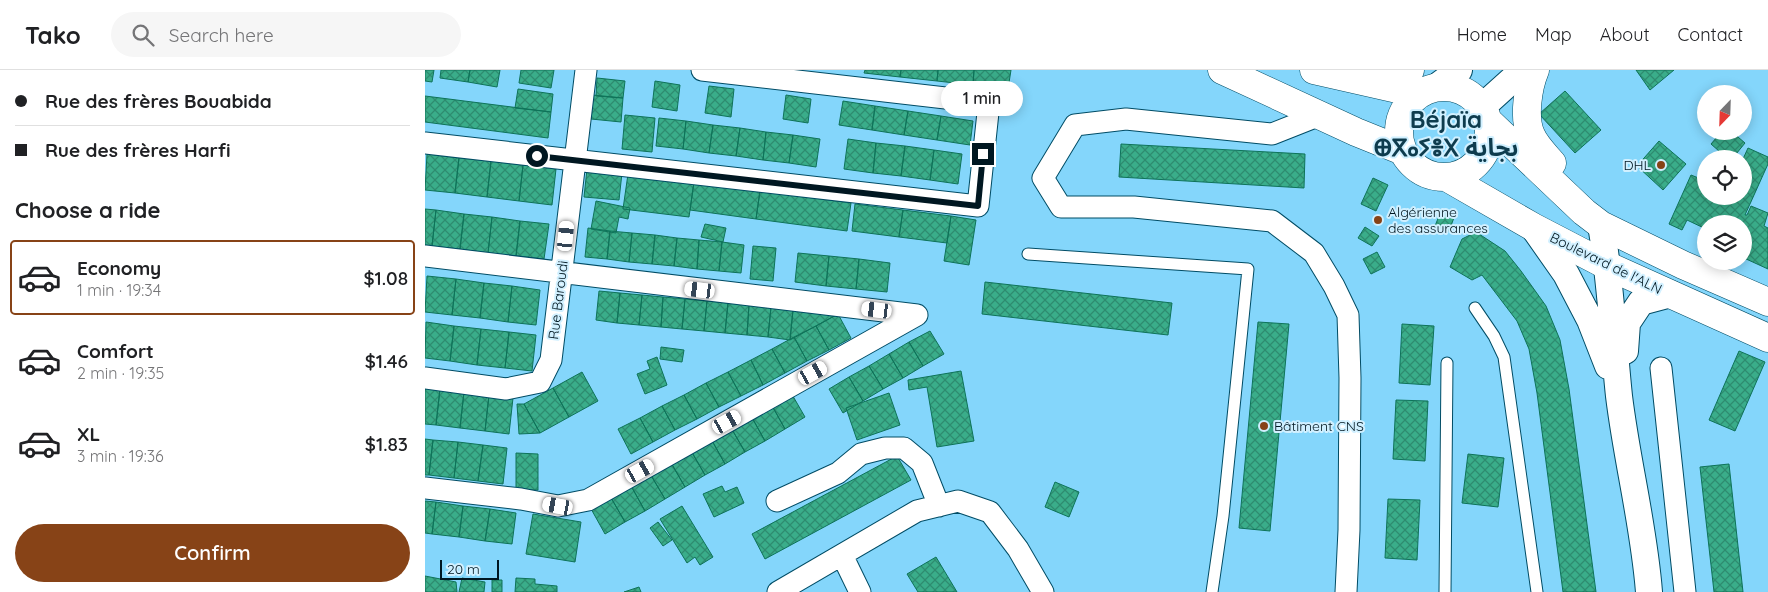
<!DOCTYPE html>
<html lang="en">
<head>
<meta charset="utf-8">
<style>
  body { margin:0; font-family:Quicksand,"Noto Sans Arabic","Noto Sans Tifinagh",sans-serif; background:#f6f6f6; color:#202124; height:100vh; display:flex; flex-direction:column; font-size:19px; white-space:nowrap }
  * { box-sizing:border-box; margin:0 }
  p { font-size:16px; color:#757577 }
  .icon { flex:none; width:28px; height:28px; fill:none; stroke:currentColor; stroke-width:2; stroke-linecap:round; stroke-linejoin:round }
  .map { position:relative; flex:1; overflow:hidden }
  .side { display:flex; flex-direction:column; background:#fff; width:425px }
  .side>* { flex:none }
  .top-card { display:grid; align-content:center; height:110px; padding:0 15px; background:#fff }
  .needle { width:32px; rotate:203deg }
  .controls { position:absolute; left:1272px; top:15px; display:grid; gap:10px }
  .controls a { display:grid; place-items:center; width:55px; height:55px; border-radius:50%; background:#fff; box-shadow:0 2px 12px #0003; font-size:25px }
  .scale { position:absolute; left:15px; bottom:12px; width:59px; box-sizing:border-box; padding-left:5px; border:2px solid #001721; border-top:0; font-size:14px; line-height:18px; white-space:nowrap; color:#001721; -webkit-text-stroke:4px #d1f0ff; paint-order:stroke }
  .end { position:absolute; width:22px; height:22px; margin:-11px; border:6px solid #001721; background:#fff; box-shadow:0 0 0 2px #fff }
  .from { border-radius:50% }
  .bubble { position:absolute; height:35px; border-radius:18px; background:#fff; box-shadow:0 2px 12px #0003; font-size:16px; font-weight:600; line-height:35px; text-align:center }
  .car { position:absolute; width:15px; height:30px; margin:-15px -8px; border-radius:6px; box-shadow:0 0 4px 1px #0007; background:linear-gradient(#fff 24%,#345 0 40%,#fff 0 76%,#345 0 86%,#fff 0) }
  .top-card b { display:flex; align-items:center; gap:18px; height:48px; font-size:19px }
  .top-card b+b { border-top:1px solid #e0e0e0 }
  .top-card i { width:12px; height:12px; background:#202124 }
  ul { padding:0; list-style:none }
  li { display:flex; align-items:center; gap:15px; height:75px; margin:0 10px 8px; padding:0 5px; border:2px solid transparent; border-radius:5px }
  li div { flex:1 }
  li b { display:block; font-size:19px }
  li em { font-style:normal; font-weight:600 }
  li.selected { border-color:#874317 }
  li>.icon { width:45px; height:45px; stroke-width:1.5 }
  h2 { padding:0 15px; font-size:22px; line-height:60px }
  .action { display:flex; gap:10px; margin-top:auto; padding:10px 15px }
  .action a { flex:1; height:58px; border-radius:30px; background:#874317; color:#fff; font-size:20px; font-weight:600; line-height:58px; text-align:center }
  header { display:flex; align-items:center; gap:30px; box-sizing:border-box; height:70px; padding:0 25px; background:#fff; border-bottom:1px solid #e0e0e0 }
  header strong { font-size:24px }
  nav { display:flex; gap:28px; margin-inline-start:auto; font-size:18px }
  .search { width:350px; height:45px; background:#f6f6f6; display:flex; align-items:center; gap:12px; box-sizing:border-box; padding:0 18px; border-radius:28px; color:#757577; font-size:19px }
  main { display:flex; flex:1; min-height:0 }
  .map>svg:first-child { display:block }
  .building { fill:url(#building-cross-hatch); stroke:#0e7359 }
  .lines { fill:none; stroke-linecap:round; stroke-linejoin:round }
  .service-casing { stroke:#014c65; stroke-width:13 }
  .minor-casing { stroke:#014c65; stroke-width:23 }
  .tertiary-casing { stroke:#014c65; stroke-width:28 }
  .secondary-casing { stroke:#014c65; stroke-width:29 }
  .service { stroke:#fff; stroke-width:11 }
  .minor { stroke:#fff; stroke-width:21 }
  .tertiary { stroke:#fff; stroke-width:26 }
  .secondary { stroke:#fff; stroke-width:28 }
  .route { stroke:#001721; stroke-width:6 }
  .poi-dot { fill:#874317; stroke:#d1f0ff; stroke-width:2 }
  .labels { text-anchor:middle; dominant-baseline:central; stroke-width:4; stroke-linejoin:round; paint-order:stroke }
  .poi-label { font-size:14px; fill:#001721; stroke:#d1f0ff; text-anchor:start }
  .street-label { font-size:14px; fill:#001721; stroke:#d1f0ff }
  .town-label { font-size:24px; font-weight:bold; fill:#0e3c4e; stroke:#d1f0ff }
</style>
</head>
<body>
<header>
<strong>Tako</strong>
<div class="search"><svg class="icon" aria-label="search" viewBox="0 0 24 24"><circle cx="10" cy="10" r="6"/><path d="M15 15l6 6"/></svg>Search here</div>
<nav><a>Home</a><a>Map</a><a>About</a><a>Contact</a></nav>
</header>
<main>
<section class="side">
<div class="top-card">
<b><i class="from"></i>Rue des frères Bouabida</b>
<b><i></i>Rue des frères Harfi</b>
</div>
<h2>Choose a ride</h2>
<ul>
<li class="selected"><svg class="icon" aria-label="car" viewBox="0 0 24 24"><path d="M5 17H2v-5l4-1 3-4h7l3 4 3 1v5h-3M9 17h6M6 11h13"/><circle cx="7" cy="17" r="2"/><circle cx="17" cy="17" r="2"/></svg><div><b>Economy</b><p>1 min · 19:34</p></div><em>$1.08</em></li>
<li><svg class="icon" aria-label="car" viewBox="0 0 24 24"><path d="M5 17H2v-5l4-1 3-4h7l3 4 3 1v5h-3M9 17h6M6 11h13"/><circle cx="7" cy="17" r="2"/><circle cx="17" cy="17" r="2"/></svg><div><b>Comfort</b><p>2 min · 19:35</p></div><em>$1.46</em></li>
<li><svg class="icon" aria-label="car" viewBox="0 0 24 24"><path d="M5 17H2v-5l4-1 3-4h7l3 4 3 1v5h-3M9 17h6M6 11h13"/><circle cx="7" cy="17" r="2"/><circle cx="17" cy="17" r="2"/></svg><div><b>XL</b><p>3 min · 19:36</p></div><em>$1.83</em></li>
</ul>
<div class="action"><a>Confirm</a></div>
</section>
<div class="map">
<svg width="1343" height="522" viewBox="0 0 1343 522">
  <defs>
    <pattern id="building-cross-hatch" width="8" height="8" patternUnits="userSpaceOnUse" patternTransform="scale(1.25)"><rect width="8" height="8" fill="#3aad8a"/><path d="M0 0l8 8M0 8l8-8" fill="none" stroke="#2e8c70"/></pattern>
  </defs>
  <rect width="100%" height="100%" fill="#84d6fb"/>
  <path class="building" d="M0 0H9L7 12 0 11Z
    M16 0H45L43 12 15 8Z
    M45 0H75L72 17 43 12Z
    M96 0H129L126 18 94 13Z
    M440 0H476L475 7 439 3Z
    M476 0H513L512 11 475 7Z
    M513 0H549L548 15 512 11Z
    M549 0H586L583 19 548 15Z
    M1211 0H1249L1225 20Z
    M172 8 200 11 198 28 171 26Z
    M230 11 255 15 252 41 227 37Z
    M284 16 309 19 306 47 280 43Z
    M93 19 128 24 126 42 90 38Z
    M1140 21 1176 60 1150 83 1114 44Z
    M168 25 198 28 196 52 166 49Z
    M361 25 386 29 383 53 358 49Z
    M0 26 126 42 123 68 0 52Z
    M418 31 450 36 447 60 414 55Z
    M450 36 483 41 479 65 447 60Z
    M483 41 516 46 512 70 479 65Z
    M200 45 230 48 227 82 197 79Z
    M516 46 548 51 545 75 512 70Z
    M234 48 261 51 258 79 231 76Z
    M261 51 288 55 284 83 258 79Z
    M288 55 315 58 311 86 284 83Z
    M315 58 341 62 338 90 311 86Z
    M1297 61H1306L1320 73 1307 89H1303L1286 74Z
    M341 62 368 65 364 93 338 90Z
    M368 65 395 69 391 97 364 93Z
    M423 69 451 73 448 103 419 99Z
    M1234 71 1261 94 1238 120 1212 96Z
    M451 73 480 76 476 106 448 103Z
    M696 74 880 84 879 118 694 107Z
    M480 76 509 80 505 110 476 106Z
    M1323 78 1343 87V94L1320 145H1322L1326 136 1343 143 1339 156 1343 158V199L1319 188V154H1281V159L1262 150 1257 160 1244 154 1266 105 1281 111V126H1319L1318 89Z
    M509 80 537 84 533 114 505 110Z
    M2 84 34 88 30 123 0 120Z
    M34 88 66 91 62 127 30 123Z
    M66 91 98 95 94 131 62 127Z
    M98 95 131 99 127 135 94 131Z
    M162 99 197 103 194 130 159 127Z
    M203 104 269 112 264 147 198 139Z
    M948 108 963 115 951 141 936 134Z
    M269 112 335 121 331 149 265 140Z
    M335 121 426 133 422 161 331 149Z
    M171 131 205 138 203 149 194 147 191 163 166 159Z
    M430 134 478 140 474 167 427 161Z
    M0 139 11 140 7 176 0 175Z
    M11 140 39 144 35 179 7 176Z
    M478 140 526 146 522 173 474 167Z
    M1016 141 1030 145 1024 161 1010 156Z
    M39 144 67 147 63 183 35 179Z
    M526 146 551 150 544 195 519 191Z
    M67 147 95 151 91 186 63 183Z
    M95 151 124 154 119 189 91 186Z
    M280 154 301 158 298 172 276 167Z
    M940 157 954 166 947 176 933 168Z
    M163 158 185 161 182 189 160 187Z
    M185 161 207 163 204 192 182 189Z
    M1051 162 1080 181 1096 201 1121 236 1135 270 1144 319 1171 522H1138L1112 323 1104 279 1092 251 1057 205 1047 210 1025 197 1037 169Z
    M207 163 230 165 227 194 204 192Z
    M230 165 252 168 249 196 227 194Z
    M252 168 274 170 272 199 249 196Z
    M274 170 297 172 294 201 272 199Z
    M297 172 319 175 316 203 294 201Z
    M328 176 351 178 348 211 325 209Z
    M952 182 960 197 946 204 938 189Z
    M373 183 404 186 401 216 370 212Z
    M404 186 434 189 431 219 401 216Z
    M434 189 465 193 462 222 431 219Z
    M2 206 31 209 27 245 0 242Z
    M31 209 59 213 55 248 27 245Z
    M560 212 747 233 743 265 557 244Z
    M59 213 87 216 83 252 55 248Z
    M87 216 115 220 111 255 83 252Z
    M174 221 195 223 192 253 171 250Z
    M195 223 217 225 214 255 192 253Z
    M217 225 238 227 236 257 214 255Z
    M238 227 260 229 257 259 236 257Z
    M260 229 282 231 279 261 257 259Z
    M282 231 303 233 300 263 279 261Z
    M303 233 324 235 322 265 300 263Z
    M324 235 346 237 343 267 322 265Z
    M346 237 368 240 365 270 343 267Z
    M368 240 413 244 365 270Z
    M413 244 426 268 404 280 391 256Z
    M1 252 29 256 25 291 0 288Z
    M833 252 864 254 845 461 814 458Z
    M977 254 1009 256 1005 315 974 313Z
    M29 256 56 259 52 295 25 291Z
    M391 256 404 280 382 291 369 267Z
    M56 259 84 262 80 298 52 295Z
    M505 261 519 284 498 296 484 272Z
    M84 262 111 265 107 301 80 298Z
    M369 267 382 291 360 303 347 279Z
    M484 272 498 296 478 308 464 284Z
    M236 277 259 280 257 292 235 289Z
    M347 279 360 303 338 315 326 290Z
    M1314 281 1340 292 1310 361 1284 350Z
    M464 284 478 308 458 319 444 296Z
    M232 287 242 315 220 324 212 304 225 299 222 291Z
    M326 290 338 315 316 326 303 302Z
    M444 296 458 319 438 331 424 307Z
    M536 301 549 371 512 377 502 317 484 320 483 310Z
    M157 302 173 331 144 347 128 318Z
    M303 302 316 326 294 337 281 313Z
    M424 307 438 331 418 343 404 319Z
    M281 313 294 337 272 349 259 325Z
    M0 318 15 319 11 355 0 354Z
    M128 318 144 347 115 363 99 334Z
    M15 319 39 322 35 358 11 355Z
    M365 321 380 347 360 359 345 332Z
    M39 322 64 325 60 361 35 358Z
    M464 323 475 355 432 370 421 338Z
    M64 325 88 328 84 364 60 361Z
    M259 325 272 349 250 360 237 336Z
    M971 330 1003 331 1000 391 968 389Z
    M345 332 360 359 340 371 325 344Z
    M92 334H99L115 363 94 364Z
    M237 336 250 360 228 372 215 348Z
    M325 344 340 371 320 382 305 356Z
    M215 348 228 372 206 384 193 359Z
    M305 356 320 382 300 394 285 367Z
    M285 367 300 394 280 405 265 379Z
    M0 369 8 370 4 405H0Z
    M8 370 33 372 29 408 4 405Z
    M33 372 58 375 53 411 29 408Z
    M58 375 82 378 78 414 53 411Z
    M265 379 280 405 260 417 245 391Z
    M91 383 113 384V420H91Z
    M1043 384 1079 388 1073 437 1037 433Z
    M472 386 486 410 340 489 327 464Z
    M245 391 260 417 240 429 224 402Z
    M1304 394 1318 522H1289L1275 397Z
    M224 402 240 429 220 441 205 414Z
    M630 412 654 422 644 447 620 437Z
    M205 414 220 441 200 452 185 426Z
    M297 416 300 422 312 417 319 433 289 447 278 424Z
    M185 426 200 452 180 464 165 437Z
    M963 429 995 430 992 490 960 488Z
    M0 431 11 432 7 464 0 463Z
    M11 432 38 436 34 467 7 464Z
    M38 436 65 439 60 471 34 467Z
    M257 436 288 487 275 495 270 487 262 493 235 449Z
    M65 439 91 443 87 474 60 471Z
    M108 444 156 452 150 492 101 484Z
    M233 452 247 470 238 476 225 458Z
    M511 487 532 522H493L482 504Z
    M0 506 31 512 32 522H0Z
    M37 508 60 512 59 522H34Z
    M91 508 110 509V514L132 516V522H90Z
    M67 510H77V522H67Z
    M214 517 216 522H199Z"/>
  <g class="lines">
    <g class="service-casing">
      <path id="service" d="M603 184 823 199 798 446 787 522
        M1050 238 1069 266 1079 287 1112 522
        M1020 522 1022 293"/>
    </g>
    <g class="minor-casing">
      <path id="minor" d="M895 45 847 64 701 49 650 55 618 108 636 137H709L847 151 889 183 909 216 923 245 925 308 924 460 921 522
        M0 73 553 136 564 33 277 0
        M0 186 492 245
        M1236 298 1260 522
        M0 308 81 319 115 312 126 290 161 0
        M0 418 96 429 133 436 163 430 492 245
        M352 431 413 403 436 384 460 378H479L497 393 514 436
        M417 485 435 522
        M353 522 492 441 533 431 565 442 593 479 618 522"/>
    </g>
    <g class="tertiary-casing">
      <path id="tertiary" d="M1010 18 1034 0
        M1057 37 1098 0
        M1176 155C1186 212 1188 269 1194 326 1202 392 1219 456 1224 522
        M1108 157 1141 204 1165 250 1183 296
        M1200 281 1202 253 1216 232 1246 224"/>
    </g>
    <g class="secondary-casing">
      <path id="secondary" d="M797 0 931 62 978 81
        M889 0 995 24
        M1110 0C1103 17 1098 48 1106 65 1110 75 1120 85 1127 93
        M942 3 985 0
        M974 62a45 45 0 1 1 90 0a45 45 0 1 1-90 0Z
        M1063 51 1159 142 1176 155 1258 195 1343 232
        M1023 108 1108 157 1183 196 1343 268"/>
    </g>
    <use href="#service" class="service"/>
    <use href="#minor" class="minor"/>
    <use href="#tertiary" class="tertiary"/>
    <use href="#secondary" class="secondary"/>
  </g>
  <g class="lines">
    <path class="route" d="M112 86 553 136 558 84"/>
  </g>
  <g class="poi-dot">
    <circle cx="1236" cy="95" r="5"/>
    <circle cx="953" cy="150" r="5"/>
    <circle cx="839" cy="356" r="5"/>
  </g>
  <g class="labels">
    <g class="poi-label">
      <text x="1226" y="95" text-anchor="end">DHL</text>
      <text x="963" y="142">Algérienne<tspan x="963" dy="16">des assurances</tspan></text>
      <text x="849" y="356">Bâtiment CNS</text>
    </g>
    <g class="street-label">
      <text transform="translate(1181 193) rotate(26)">Boulevard de l'ALN</text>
      <text transform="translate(133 230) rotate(-83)">Rue Baroudi</text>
    </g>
    <g class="town-label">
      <text x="1021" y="49">Béjaïa<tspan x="1021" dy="28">ⴲⴳⴰⵢⴻⵝ بجاية</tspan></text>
    </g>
  </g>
</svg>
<div class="controls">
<a><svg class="needle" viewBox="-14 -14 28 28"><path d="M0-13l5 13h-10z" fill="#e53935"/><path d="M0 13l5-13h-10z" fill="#757577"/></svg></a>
<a><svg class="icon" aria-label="locate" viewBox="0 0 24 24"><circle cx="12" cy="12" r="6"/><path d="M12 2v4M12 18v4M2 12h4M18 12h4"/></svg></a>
<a><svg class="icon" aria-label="layers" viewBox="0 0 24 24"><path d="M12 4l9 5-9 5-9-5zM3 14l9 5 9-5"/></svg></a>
</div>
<div class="scale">20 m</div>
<i class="end from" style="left:112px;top:86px"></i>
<i class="end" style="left:558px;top:84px"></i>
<div class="bubble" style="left:516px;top:11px;width:82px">1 min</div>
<i class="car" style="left:141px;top:166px;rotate:6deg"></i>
<i class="car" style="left:275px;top:220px;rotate:277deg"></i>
<i class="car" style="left:452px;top:240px;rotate:277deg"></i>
<i class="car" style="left:388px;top:303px;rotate:61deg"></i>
<i class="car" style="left:302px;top:352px;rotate:61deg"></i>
<i class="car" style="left:215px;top:401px;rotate:61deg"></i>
<i class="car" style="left:133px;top:436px;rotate:280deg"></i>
</div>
</main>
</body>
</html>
